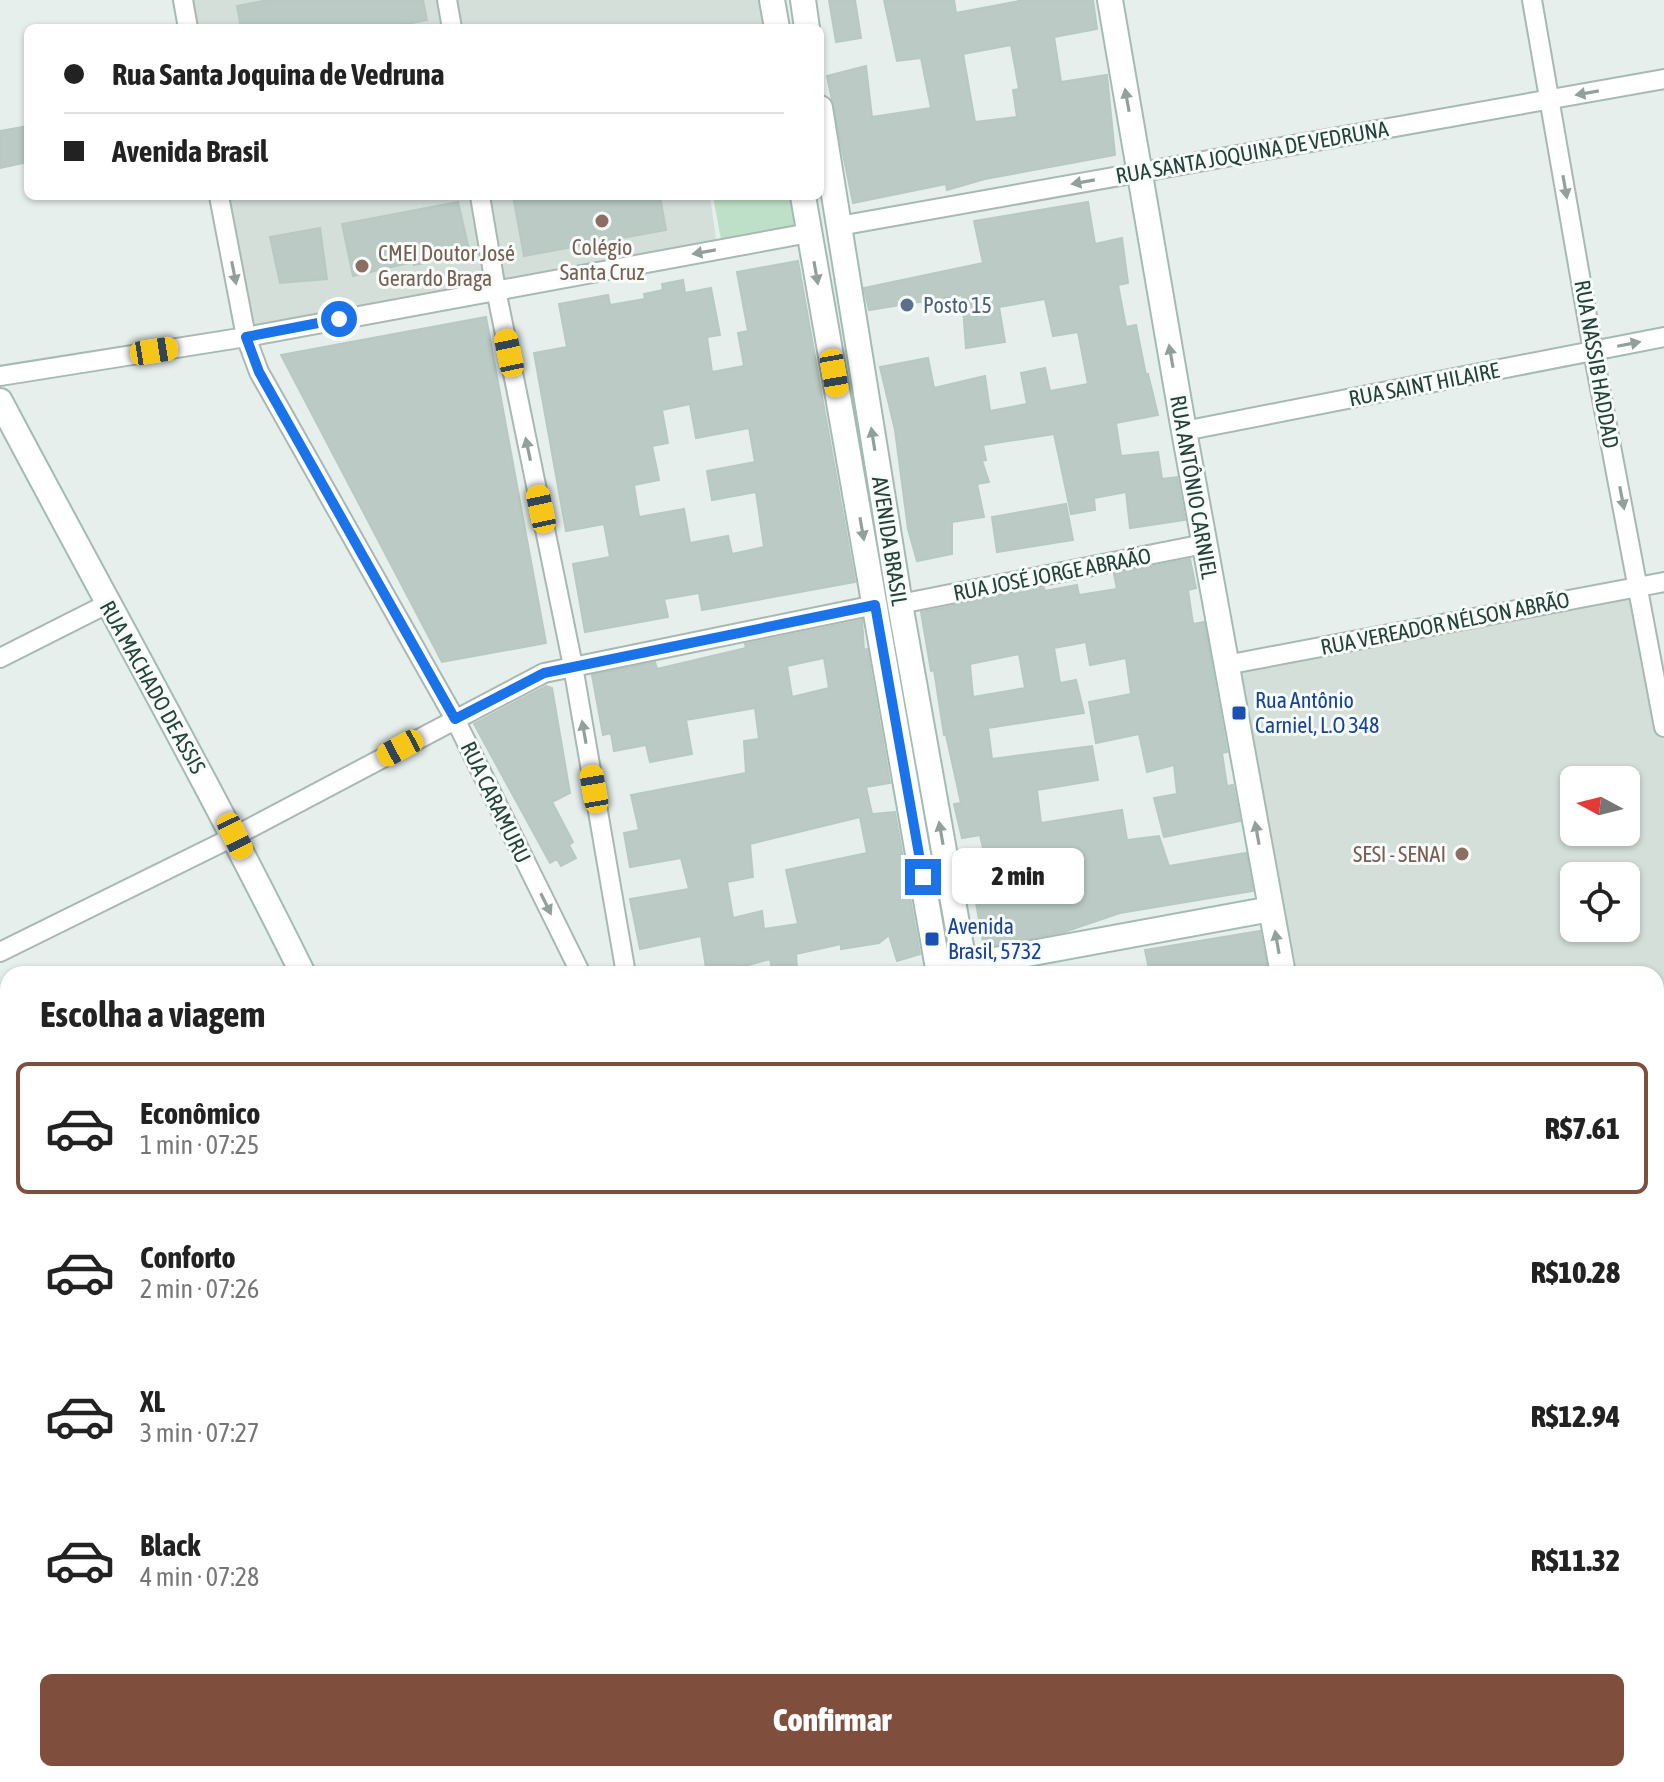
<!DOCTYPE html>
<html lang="pt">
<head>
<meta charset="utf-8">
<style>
  body { margin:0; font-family:"Asap Condensed",sans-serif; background:#f6f6f6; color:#222; height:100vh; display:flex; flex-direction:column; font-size:30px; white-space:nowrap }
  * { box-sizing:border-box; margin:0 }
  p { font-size:26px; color:#767676 }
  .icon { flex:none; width:44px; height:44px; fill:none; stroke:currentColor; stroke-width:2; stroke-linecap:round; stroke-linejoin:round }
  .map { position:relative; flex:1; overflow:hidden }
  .side { position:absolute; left:0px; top:966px; width:1664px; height:816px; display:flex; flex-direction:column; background:#fff; border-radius:24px 24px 0 0; box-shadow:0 2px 6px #0004 }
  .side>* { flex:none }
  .banner { position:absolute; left:24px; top:24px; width:800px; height:176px; border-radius:12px; box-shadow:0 2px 6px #0004; display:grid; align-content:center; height:176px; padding:0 40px; background:#fff }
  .needle { width:52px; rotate:277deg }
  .tools { position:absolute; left:1560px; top:766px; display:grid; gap:16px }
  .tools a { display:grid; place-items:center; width:80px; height:80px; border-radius:12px; background:#fff; box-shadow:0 2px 6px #0004; font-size:40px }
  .end { position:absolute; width:36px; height:36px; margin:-18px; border:10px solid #1a73e8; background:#fff; box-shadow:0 0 0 4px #fff }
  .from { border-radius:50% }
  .bubble { position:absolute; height:56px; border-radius:12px; background:#fff; box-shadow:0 2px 6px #0004; font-size:26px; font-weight:800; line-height:56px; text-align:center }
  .car { position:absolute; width:24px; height:48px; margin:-24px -12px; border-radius:10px; box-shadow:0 0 6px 2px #0007; background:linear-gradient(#f5c518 24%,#345 0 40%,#f5c518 0 76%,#345 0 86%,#f5c518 0) }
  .banner b { display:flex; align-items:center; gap:28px; height:76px; font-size:30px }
  .banner b+b { border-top:2px solid #e0e0e0 }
  .banner i { width:20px; height:20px; background:#222 }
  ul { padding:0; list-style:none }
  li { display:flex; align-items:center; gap:24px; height:132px; margin:0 16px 12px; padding:0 24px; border:4px solid transparent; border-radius:12px }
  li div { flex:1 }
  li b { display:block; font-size:30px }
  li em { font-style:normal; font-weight:800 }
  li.on { border-color:#804e3d }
  li>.icon { width:72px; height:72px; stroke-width:1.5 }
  h2 { padding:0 40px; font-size:36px; line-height:96px }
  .cta { display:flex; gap:16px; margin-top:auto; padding:16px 40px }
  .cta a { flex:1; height:92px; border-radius:12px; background:#804e3d; color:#fff; font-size:32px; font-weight:800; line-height:92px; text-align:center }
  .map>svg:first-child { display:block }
  .built { fill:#d4dfda; fill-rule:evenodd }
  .green { fill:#bfe0c8 }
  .building { fill:#bbcac4; stroke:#b8c9c2; stroke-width:2; fill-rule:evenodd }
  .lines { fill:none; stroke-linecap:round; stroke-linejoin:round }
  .street-casing { stroke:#a8b8b2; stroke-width:22 }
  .secondary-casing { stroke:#a4bbb3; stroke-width:28 }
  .street { stroke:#fff; stroke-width:18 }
  .secondary { stroke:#fff; stroke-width:24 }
  .rail { stroke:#5f7d75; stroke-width:5; stroke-dasharray:16 8; stroke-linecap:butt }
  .oneway { fill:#92a09c }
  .route { stroke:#1a73e8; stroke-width:10 }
  .education-dot { fill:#8d6e63; stroke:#f7fbf9; stroke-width:3 }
  .service-dot { fill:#5c6f8a; stroke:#f7fbf9; stroke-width:3 }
  .transit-dot { fill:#1a4fb4; stroke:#f7fbf9; stroke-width:3 }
  .labels { text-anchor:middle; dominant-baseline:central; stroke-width:6; stroke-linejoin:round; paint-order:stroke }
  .street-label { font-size:22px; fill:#24423a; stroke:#f7fbf9 }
  .education-label { font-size:22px; fill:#785e54; stroke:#f7fbf9 }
  .service-label { font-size:22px; fill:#4e5e75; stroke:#f7fbf9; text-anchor:start }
  .transit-label { font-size:22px; fill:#164399; stroke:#f7fbf9; text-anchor:start }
</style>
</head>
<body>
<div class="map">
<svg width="1664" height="1782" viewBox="0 0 1664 1782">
  <rect width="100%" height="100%" fill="#e6efeb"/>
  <path class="built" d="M182 0H447L452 28H188Z
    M455 0H767L772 28H459Z
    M219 196H480L496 290 246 337Z
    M486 196H710L717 246 500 285Z
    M1636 597 1664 741V1085L1656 1086V974H1283L1228 675ZM1574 780H1626V832H1574ZM1574 876H1626V928H1574Z"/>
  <path class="green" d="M713 196H797L803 231 722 245Z
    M8 1201V1668H0V1203Z"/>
  <path class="building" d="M268 0H423L427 20 386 28H241L237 6Z
    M829 0H855L861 38 836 42Z
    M884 0H954L956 13 1024 0H1093L1097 29 1054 37 1061 82 1107 75 1115 155 985 179 947 190 946 184 853 203 827 76 866 66 872 117 931 108 921 58 897 61ZM1011 45 1019 89 1013 90 1017 117 975 122 963 54Z
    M28 126V162L0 168V131Z
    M513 196H660L666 230 524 256Z
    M458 202 470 254 414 265 413 262 353 276 342 224Z
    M1088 202 1095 244 1122 238 1128 283 1118 285 1126 327 1136 325 1146 375 1148 374 1158 415 1116 423 1121 456 1158 452 1162 479 1177 477 1185 520 1130 528 1126 492 1094 498 1095 510 1071 514 1054 434 983 445 986 460 982 461 989 482 977 484 984 517 952 522V554L917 561 908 529 895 430 880 367 928 358 934 388 985 376 990 411 1027 404 1021 373 1045 368 1050 391 1088 384 1078 332 1053 336 1045 299 999 307 1005 342 966 348 962 295 869 310 864 288 983 263 974 221Z
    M320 228 327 279 280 283 270 237Z
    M798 261 855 582 702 610 699 593 664 599 668 617 585 632 573 564 610 557 604 524 566 531 534 353 567 347 559 304 608 295 610 305 645 299 644 294 663 290 662 284 683 280 685 293 711 288 720 335 707 337 712 372 744 366 738 333 748 331 737 272ZM690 404 696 438 749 428 755 462 707 471 712 500 756 492 764 547 732 554 728 536 690 543 684 509 639 517 634 485 659 480 652 446 668 443 662 410Z
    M486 317 546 643 442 662 281 355Z
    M1066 504 1073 540 997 552 992 517Z
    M1190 559 1196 588 1188 590 1193 624 1204 622 1227 752 1222 753 1227 786 1233 785 1240 821 1164 837 1154 798 1177 794 1174 765 1147 772 1139 734 1096 743 1089 702 1131 694 1126 658 1090 665 1086 642 1054 648 1060 683 1076 680 1084 713 988 728 992 759 1092 746 1098 780 1037 790 1041 823 1122 810 1127 840 1159 836 1169 866 1246 853 1253 891 1120 913 1064 932 984 947 972 881 990 878 980 835 962 838 954 804 961 803 946 735H944L934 670 931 671 921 612 1044 588 1045 591 1077 585 1079 595 1117 589 1114 574ZM1019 654 1025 688 973 697 970 664Z
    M862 620 864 650 867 649 890 783 866 787 872 814 895 812 920 954 897 961 889 935 879 943 841 949V944L796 954 797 969 779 974H773L770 959 741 967 742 974H707L701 936 640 949 630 899 689 889 681 858 630 867 624 833 639 830 631 795 746 773 744 741 759 739 755 708 686 720 692 754 650 762 646 745 614 751 611 733 603 735 592 675 655 662 657 669 746 648 745 644ZM824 658 829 688 792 697 787 666ZM860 817 867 853 786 870 798 924 764 929 762 911 733 918 727 882 753 877 750 844Z
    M546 686 552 688 570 793 552 802 573 842 569 845 576 858 561 866 557 859 550 863 474 724Z
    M1260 931 1268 974H1150L1145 950Z"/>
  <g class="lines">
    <g class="street-casing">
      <path id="street" d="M183 0 188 28
        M447 0 452 28
        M1532 0 1593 351 1664 727
        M219 196 246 337 259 372 455 719 581 974
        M480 196 496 290 573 666 626 974
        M839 226 1664 79
        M0 376 246 337 809 233
        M1184 431 1664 337
        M900 604 1204 544
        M0 658 107 604
        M1226 665 1664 582
        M0 952 235 836 544 673 875 605
        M1656 1086 1664 1085
        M1656 1331 1664 1330
        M1656 1474 1664 1521
        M1656 1598 1664 1597
        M449 1774 549 1782
        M745 1774V1782"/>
    </g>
    <g class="secondary-casing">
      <path id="secondary" d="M772 0 777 28
        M803 0 807 28
        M1110 0 1184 431 1283 974
        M820 108 900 604 966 974
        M803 196 939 974
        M0 401C101 592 207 780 303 974
        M951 968 1271 909
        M0 1197 8 1195
        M520 1774 521 1782
        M1134 1774 1137 1782
        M1158 1774 1160 1782
        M1432 1774 1434 1782
        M1005 1782V1774
        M1027 1782 1028 1774"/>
    </g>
    <use href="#street" class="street"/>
    <use href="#secondary" class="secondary"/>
    <path class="rail" d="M176 1782V1774"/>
  </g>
  <defs><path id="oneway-solid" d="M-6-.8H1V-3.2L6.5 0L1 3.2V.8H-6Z" transform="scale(2)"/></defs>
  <g class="oneway">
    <use href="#oneway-solid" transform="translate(1587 93) rotate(170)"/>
    <use href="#oneway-solid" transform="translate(1127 100) rotate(-100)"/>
    <use href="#oneway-solid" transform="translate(1083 182) rotate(170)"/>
    <use href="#oneway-solid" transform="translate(1565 187) rotate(80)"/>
    <use href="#oneway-solid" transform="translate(704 252) rotate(170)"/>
    <use href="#oneway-solid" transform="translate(234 273) rotate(79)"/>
    <use href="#oneway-solid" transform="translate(816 273) rotate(80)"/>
    <use href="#oneway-solid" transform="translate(1629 344) rotate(-11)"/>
    <use href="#oneway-solid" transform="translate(1171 356) rotate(-100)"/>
    <use href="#oneway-solid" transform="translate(873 439) rotate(-99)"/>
    <use href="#oneway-solid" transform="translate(528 449) rotate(-102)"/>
    <use href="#oneway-solid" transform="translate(1622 498) rotate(79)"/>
    <use href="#oneway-solid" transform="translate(862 529) rotate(80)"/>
    <use href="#oneway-solid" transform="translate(584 732) rotate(-100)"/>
    <use href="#oneway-solid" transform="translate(941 833) rotate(-100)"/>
    <use href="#oneway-solid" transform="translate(1257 833) rotate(-100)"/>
    <use href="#oneway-solid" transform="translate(546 904) rotate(64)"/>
    <use href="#oneway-solid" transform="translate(1277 942) rotate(-100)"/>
  </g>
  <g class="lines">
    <path class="route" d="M339 319 246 337 259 372 455 719 544 673 875 605 923 877"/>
  </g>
  <g class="education-dot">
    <circle cx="602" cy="221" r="8"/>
    <circle cx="362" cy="266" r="8"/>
    <circle cx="1462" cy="854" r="8"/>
  </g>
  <circle class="service-dot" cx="907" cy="305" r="8"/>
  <g class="transit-dot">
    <rect x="1231" y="705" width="16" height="16" rx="4"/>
    <rect x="924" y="931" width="16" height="16" rx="4"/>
  </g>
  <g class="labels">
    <g class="street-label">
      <text transform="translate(1252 152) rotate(-10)">RUA SANTA JOQUINA DE VEDRUNA</text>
      <text transform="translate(1597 364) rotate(80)">RUA NASSIB HADDAD</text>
      <text transform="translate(1424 384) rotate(-11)">RUA SAINT HILAIRE</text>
      <text transform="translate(1194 487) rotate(80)">RUA ANTÔNIO CARNIEL</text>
      <text transform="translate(890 541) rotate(81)">AVENIDA BRASIL</text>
      <text transform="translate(1052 574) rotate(-11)">RUA JOSÉ JORGE ABRAÃO</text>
      <text transform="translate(1445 623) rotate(-11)">RUA VEREADOR NÉLSON ABRÃO</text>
      <text transform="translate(153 687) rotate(61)">RUA MACHADO DE ASSIS</text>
      <text transform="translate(496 802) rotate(64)">RUA CARAMURU</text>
    </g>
    <g class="education-label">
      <text x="602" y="247">Colégio<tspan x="602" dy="25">Santa Cruz</tspan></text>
      <text x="378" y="253" text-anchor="start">CMEI Doutor José<tspan x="378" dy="25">Gerardo Braga</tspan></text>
      <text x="1446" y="854" text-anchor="end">SESI - SENAI</text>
    </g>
    <g class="service-label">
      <text x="923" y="305">Posto 15</text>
    </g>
    <g class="transit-label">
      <text x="1255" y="700">Rua Antônio<tspan x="1255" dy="25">Carniel, L.O 348</tspan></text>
      <text x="948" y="926">Avenida<tspan x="948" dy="25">Brasil, 5732</tspan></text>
    </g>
  </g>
</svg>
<div class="tools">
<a><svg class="needle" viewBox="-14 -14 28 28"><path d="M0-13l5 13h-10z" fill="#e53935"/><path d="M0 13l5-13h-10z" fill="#767676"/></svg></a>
<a><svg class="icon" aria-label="locate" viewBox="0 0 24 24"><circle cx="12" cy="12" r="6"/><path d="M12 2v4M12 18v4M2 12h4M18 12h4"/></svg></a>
</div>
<i class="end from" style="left:339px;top:319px"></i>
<i class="end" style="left:923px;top:877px"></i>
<div class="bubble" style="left:952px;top:848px;width:132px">2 min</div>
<i class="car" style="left:154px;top:351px;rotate:81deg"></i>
<i class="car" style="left:509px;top:353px;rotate:348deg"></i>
<i class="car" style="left:834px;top:373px;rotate:170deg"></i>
<i class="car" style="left:541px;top:509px;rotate:348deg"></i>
<i class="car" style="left:400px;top:748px;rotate:242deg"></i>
<i class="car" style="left:594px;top:789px;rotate:350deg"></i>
<i class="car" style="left:235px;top:836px;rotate:154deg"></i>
<div class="banner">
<b><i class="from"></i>Rua Santa Joquina de Vedruna</b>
<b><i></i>Avenida Brasil</b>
</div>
<section class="side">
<h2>Escolha a viagem</h2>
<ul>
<li class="on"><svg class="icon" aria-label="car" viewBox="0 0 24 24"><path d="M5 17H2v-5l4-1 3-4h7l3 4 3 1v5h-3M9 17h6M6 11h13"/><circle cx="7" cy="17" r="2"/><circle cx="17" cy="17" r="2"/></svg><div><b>Econômico</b><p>1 min · 07:25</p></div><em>R$7.61</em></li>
<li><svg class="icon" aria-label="car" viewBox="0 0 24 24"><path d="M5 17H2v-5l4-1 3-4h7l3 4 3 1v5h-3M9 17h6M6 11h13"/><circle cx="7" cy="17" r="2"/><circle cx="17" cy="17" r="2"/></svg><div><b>Conforto</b><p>2 min · 07:26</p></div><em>R$10.28</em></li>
<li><svg class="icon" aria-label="car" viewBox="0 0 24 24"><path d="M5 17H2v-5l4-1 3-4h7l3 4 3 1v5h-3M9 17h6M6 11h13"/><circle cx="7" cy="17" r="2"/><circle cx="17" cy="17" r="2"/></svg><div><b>XL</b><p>3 min · 07:27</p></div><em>R$12.94</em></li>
<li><svg class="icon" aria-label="car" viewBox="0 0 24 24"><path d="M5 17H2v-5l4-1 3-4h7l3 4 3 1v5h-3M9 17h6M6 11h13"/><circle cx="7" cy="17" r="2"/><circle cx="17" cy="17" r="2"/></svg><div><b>Black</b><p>4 min · 07:28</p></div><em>R$11.32</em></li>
</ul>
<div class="cta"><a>Confirmar</a></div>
</section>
</div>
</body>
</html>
